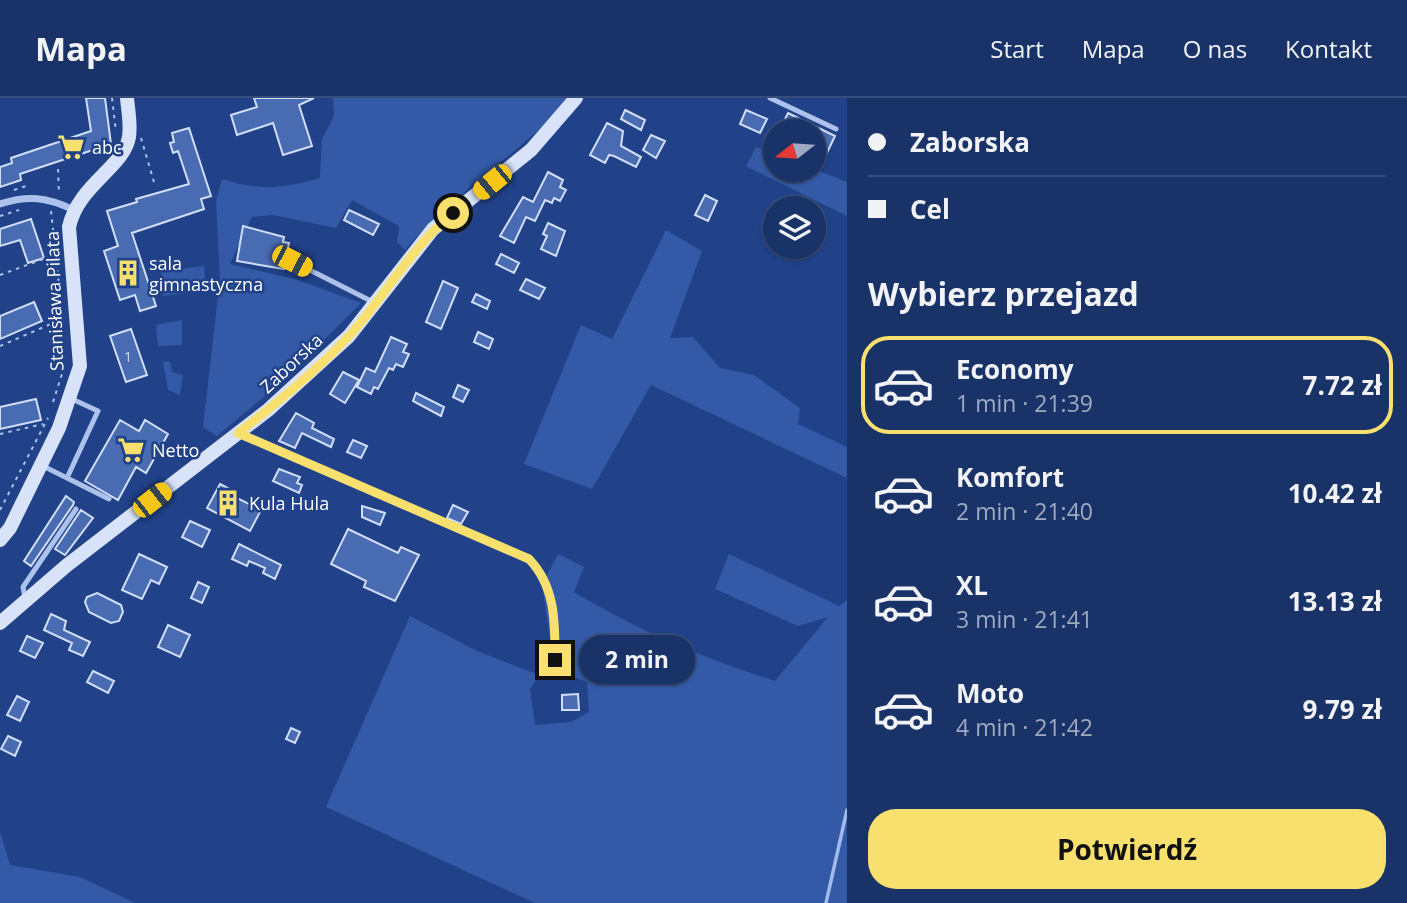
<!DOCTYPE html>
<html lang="pl">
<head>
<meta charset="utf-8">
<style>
  body { margin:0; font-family:"Open Sans",sans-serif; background:#263e70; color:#f1f3f6; height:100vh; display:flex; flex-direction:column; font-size:26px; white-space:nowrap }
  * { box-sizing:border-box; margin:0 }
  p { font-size:23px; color:#9faac0 }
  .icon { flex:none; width:38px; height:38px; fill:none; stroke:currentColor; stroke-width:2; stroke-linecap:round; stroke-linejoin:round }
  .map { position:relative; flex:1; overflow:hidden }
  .side { display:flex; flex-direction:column; background:#193267; width:560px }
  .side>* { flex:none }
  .hud { display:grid; align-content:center; height:154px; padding:0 21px; background:#193267 }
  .needle { width:46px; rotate:253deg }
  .fabs { position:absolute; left:763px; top:21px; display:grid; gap:14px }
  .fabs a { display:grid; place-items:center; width:63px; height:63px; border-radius:50%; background:#193267; box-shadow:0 2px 5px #0004,0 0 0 2px #374d7b; font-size:35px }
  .end { position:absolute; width:32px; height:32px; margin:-16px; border:9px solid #f8e06e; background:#111; box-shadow:0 0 0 4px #111 }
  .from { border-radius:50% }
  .bubble { position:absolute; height:49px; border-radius:24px; background:#193267; box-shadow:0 2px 5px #0004,0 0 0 2px #374d7b; font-size:23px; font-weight:700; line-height:49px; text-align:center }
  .car { position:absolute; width:21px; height:42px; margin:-21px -10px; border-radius:9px; box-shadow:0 0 5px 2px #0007; background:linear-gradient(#f5c518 24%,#345 0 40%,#f5c518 0 76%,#345 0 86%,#f5c518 0) }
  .hud b { display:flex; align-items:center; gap:24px; height:66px; font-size:26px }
  .hud b+b { border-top:2px solid #374d7b }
  .hud i { width:18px; height:18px; background:#f1f3f6 }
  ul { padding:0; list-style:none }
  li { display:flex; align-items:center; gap:21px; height:98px; margin:0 14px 10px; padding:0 7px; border:4px solid transparent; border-radius:28px }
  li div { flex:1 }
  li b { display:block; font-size:26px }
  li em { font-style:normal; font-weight:700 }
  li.on { border-color:#f8e06e }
  li>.icon { width:63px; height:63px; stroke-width:1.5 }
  h2 { padding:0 21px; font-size:32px; line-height:84px }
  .primary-button { display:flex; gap:14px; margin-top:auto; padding:14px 21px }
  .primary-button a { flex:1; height:80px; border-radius:28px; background:#f8e06e; color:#111; font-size:28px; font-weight:700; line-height:80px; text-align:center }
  header { display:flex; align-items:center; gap:42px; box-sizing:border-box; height:98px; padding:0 35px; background:#193267; border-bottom:2px solid #374d7b }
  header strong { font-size:33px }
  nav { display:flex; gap:38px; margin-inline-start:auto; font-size:24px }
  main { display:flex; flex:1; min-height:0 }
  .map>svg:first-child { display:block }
  .green { fill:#345aa7 }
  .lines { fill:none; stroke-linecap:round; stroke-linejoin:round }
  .stream { stroke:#a0baec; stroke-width:3.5 }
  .building { fill:#496bb2; stroke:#d1def8; stroke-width:2 }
  .path { stroke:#acc1eb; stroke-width:2; stroke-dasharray:3.5 5; stroke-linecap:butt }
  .lane { stroke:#acc1eb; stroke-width:5 }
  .street { stroke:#acc1eb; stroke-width:7 }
  .secondary { stroke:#d8e2f8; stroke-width:14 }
  .route { stroke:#f8e06e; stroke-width:9 }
  .labels { text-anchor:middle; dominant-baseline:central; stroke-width:5; stroke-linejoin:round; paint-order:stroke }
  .number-label { font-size:14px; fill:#d2daec }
  .poi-label { font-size:18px; fill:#fff; stroke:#214289; text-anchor:start }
  .street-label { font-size:18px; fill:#fff; stroke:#214289 }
</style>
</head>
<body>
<header>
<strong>Mapa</strong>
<nav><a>Start</a><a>Mapa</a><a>O nas</a><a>Kontakt</a></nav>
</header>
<main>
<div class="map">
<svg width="847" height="805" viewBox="0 0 847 805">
  <rect width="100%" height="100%" fill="#214289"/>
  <path class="green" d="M333 0H572C520 55 454 95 405 152L397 144 399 128 352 102 336 130 273 117 252 119 230 166 298 182 361 205 284 282 217 338 203 329 220 181 216 103 222 81C260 93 281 91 320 80L322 41 334 18Z
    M756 49 775 56V72L814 71 847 84V118L746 68Z
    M666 132 702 153 670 240 693 239 720 270 754 277 800 310 798 326 847 349V380L651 287 592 391 524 366 581 227 612 241Z
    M204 168 206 192 163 198 161 173Z
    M182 222V247L158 248 156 227Z
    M163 263 170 264 172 274 183 277 180 297 168 292Z
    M558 456 584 469 574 494C637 532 705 561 775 583L828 519 798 528 715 491 729 456 839 508 847 502V805H535L326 709 410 518 477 553 539 577 530 591 535 627 571 624 589 614 587 584 555 572 542 487Z
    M0 734 10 767 80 779 135 805H0Z"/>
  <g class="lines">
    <path class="stream" d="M826 805 847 712"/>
  </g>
  <path class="building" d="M86 0H105L111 46 20 76 21 82 0 89V69L12 65 11 60 91 33Z
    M254 0H314L299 7 312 48 283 57 273 25 237 37 231 17 257 9Z
    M625 12 645 22 641 32 621 21Z
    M746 12 767 21 760 35 740 26Z
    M788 15 835 38 826 57 814 51V33L780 31Z
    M607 25 623 33 621 48 641 59 636 69 614 58 609 57 605 65 590 57Z
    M189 30 211 98 201 101 204 111 132 135 156 208 140 213 135 197 120 202 104 153 118 148 107 113 137 104 136 101 189 86 178 53 173 55 170 45 174 44 172 35Z
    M651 37 665 43 656 60 643 52Z
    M548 74 563 82 560 89 566 92 560 103 554 100 552 105 545 102 535 123 526 119 514 145 500 138 523 99 533 104Z
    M705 97 717 103 708 123 695 117Z
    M349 112 379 126 373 137 344 122Z
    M31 121 44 160 28 165 20 142 0 148V131Z
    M548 125 565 133 556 158 541 151 547 138 543 136Z
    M243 128 284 139 283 144 289 145 284 171 237 163Z
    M501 156 519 165 514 175 496 166Z
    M526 181 545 190 539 201 520 192Z
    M443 183 458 190 441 231 426 224Z
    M476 196 490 203 487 211 472 204Z
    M34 204 42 223 0 241V218Z
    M131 231 147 277 126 284 110 238Z
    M478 234 493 241 489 251 474 244Z
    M391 239 407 246 403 254 409 256 403 269 396 266 393 272 389 270 378 291 374 289 371 296 357 289 366 270 375 274Z
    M343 274 359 282 345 305 330 296Z
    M458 287 469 292 463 304 453 299Z
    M416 295 444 309 441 318 413 303Z
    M36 301 41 322 0 331V309Z
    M296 315 314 325 312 330 334 341 331 349 302 335 295 350 279 343Z
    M120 322 139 333 145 322 168 336 146 375 136 369 118 402 85 383Z
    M353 342 367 348 361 360 347 354Z
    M279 371 300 379 297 385 302 387 299 395 273 383Z
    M220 386 237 395 235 399 261 412 250 433 207 410Z
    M66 398 74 404 73 407 31 468 24 463Z
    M453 407 468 414 461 426 447 420Z
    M362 408 385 415 380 427 362 419Z
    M81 412 93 420 65 457 55 451Z
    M190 423 210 432 202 449 182 439Z
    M348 431 398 455 401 449 419 457 395 503 364 489 366 483 331 466Z
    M239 446 281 467 275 481 263 475 265 470 249 463 247 468 232 461Z
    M139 456 167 469 159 486 151 482 142 501 122 492Z
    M198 484 209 489 202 505 191 500Z
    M97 495 121 507 123 514 119 523 111 525 89 514 85 504 87 499Z
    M51 516 66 523 64 532 90 544 83 558 69 552 72 545 44 532Z
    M168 527 190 537 180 559 158 549Z
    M27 538 43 545 35 560 20 553Z
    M93 573 114 583 108 595 87 584Z
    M578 596 579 612H562V597Z
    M17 598 29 604 20 623 7 617Z
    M291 630 300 634 295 645 286 641Z
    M8 638 21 644 15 658 1 651Z"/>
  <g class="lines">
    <path class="path" d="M112 0 116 34
      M141 40 154 84
      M58 71 59 96
      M14 92 26 88
      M51 113 63 225
      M0 118 19 112
      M0 177 54 157
      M0 248 60 222
      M53 304 62 276 63 231
      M0 336 43 326
      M0 412 48 320"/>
    <path class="lane" d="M770 0 836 31
      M292 163 373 204
      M241 337 529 461C556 489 554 526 555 562
      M41 367 109 401
      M67 380 98 313 72 301
      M25 500 23 489 76 411"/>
    <path class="street" d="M0 106C28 97 47 99 74 112"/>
    <path class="secondary" d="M0 442 10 430 59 330 80 268 69 129C78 87 124 69 129 39 131 26 128 12 127 0
      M0 525 66 468 268 312 349 238 433 131 531 52 576 0"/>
  </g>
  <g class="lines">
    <path class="route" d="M453 115C410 150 385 199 348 239 315 274 276 306 238 335L529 461C556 489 555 526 555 562"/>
  </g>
  <defs>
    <g id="supermarket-bare" transform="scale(2.1)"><path d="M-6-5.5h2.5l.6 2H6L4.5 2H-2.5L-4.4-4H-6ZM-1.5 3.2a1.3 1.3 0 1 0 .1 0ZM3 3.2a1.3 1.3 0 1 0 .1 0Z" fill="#f8e06e" stroke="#214289" stroke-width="2.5" paint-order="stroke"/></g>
    <g id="building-bare" transform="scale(2.1)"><path d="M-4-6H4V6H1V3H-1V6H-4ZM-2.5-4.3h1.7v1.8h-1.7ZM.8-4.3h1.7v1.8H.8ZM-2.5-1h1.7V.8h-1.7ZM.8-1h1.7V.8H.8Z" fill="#f8e06e" stroke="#214289" stroke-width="2.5" paint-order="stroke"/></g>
  </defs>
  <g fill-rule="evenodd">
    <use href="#supermarket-bare" x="71" y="49"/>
    <use href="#building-bare" x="128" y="175"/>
    <use href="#supermarket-bare" x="131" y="352"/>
    <use href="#building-bare" x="228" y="405"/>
  </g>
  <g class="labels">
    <g class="number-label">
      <text x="128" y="258">1</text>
    </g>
    <g class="poi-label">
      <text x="92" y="49">abc</text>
      <text x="149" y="165">sala<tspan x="149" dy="21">gimnastyczna</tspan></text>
      <text x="152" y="352">Netto</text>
      <text x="249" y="405">Kula Hula</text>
    </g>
    <g class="street-label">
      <text transform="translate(54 203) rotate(-92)">Stanisława Pilata</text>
      <text transform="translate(291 265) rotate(-43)">Zaborska</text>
    </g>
  </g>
</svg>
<div class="fabs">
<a><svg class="needle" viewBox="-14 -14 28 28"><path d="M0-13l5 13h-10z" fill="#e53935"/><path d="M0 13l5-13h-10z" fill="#9faac0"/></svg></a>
<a><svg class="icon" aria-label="layers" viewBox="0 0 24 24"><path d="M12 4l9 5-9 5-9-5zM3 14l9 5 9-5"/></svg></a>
</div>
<i class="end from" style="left:453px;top:115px"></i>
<i class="end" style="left:555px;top:562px"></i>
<div class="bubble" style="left:579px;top:537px;width:116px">2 min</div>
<i class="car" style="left:492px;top:84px;rotate:231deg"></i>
<i class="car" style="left:292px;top:163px;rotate:117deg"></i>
<i class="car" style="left:152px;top:402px;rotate:52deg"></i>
</div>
<section class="side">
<div class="hud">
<b><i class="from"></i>Zaborska</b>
<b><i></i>Cel</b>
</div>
<h2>Wybierz przejazd</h2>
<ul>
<li class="on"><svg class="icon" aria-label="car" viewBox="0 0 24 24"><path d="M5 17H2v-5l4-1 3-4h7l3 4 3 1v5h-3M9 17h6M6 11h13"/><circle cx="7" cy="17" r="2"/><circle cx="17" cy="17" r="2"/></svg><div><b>Economy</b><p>1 min · 21:39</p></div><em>7.72 zł</em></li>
<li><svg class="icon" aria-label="car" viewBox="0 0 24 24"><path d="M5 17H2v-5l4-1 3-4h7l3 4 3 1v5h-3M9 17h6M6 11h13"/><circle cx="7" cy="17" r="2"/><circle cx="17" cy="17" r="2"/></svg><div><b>Komfort</b><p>2 min · 21:40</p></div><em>10.42 zł</em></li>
<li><svg class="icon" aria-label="car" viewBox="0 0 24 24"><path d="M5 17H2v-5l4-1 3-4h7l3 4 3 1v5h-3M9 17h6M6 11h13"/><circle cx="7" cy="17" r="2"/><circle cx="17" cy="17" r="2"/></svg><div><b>XL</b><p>3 min · 21:41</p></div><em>13.13 zł</em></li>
<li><svg class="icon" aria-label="car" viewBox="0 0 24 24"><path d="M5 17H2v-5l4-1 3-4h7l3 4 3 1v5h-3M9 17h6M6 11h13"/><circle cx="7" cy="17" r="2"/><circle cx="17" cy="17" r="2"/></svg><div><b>Moto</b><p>4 min · 21:42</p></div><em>9.79 zł</em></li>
</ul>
<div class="primary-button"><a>Potwierdź</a></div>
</section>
</main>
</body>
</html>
